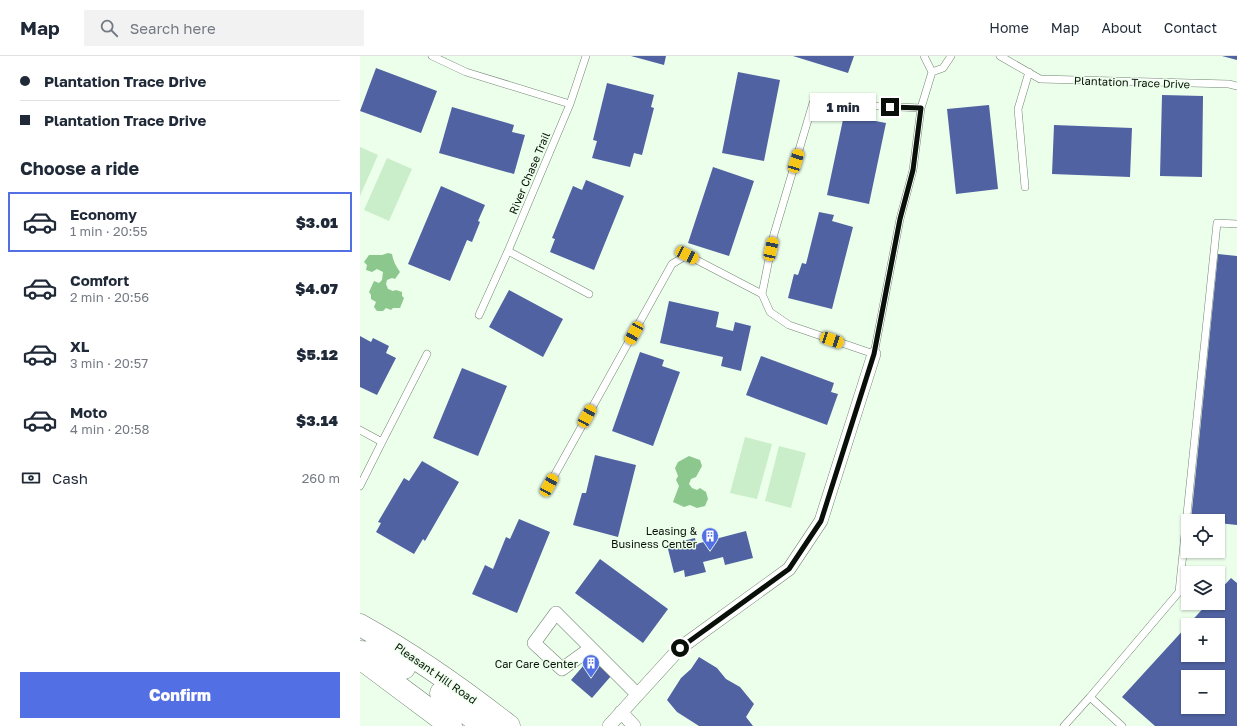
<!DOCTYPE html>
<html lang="en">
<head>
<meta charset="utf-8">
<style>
  body { margin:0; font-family:"Golos Text",sans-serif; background:#f2f2f3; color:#1f2937; height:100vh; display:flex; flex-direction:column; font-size:15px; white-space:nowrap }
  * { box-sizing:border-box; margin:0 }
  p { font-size:13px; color:#747a83 }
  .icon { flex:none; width:22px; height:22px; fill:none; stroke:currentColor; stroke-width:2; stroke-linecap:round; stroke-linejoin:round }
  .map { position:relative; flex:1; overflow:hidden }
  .panel { display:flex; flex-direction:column; background:#fff; width:360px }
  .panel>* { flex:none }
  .top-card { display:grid; align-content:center; height:88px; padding:0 20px; background:#fff }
  .tools { position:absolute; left:821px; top:458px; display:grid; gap:8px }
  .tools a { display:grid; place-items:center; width:44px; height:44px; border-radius:0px; background:#fff; box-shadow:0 1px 3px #0004; font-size:20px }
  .end { position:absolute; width:18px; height:18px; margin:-9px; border:5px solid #09100a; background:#fff; box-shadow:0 0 0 2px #fff }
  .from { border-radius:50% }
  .bubble { position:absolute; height:28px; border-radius:0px; background:#fff; box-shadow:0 1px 3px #0004; font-size:13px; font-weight:800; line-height:28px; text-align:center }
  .car { position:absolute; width:12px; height:24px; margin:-12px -6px; border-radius:5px; box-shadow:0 0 3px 1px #0007; background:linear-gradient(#f5c518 24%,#345 0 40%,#f5c518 0 76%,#345 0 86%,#f5c518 0) }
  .top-card b { display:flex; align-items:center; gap:14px; height:38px; font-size:15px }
  .top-card b+b { border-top:1px solid #e0e1e3 }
  .top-card i { width:10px; height:10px; background:#1f2937 }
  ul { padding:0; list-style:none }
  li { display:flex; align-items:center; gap:12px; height:60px; margin:0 8px 6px; padding:0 12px; border:2px solid transparent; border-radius:0px }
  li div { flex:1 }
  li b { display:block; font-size:15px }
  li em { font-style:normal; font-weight:800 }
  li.on { border-color:#536fe4 }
  li>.icon { width:36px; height:36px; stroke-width:1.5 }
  h2 { padding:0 20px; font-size:18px; line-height:48px }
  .pay { display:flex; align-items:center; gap:10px; height:44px; padding:0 20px; font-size:15px }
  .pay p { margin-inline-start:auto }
  .cta { display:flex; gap:8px; margin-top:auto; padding:8px 20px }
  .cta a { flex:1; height:46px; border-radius:0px; background:#536fe4; color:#fff; font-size:16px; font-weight:800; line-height:46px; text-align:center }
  header { display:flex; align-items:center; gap:24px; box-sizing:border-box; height:56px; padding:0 20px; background:#fff; border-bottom:1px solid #e0e1e3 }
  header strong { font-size:19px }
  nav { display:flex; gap:22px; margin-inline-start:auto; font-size:14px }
  .search { width:280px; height:36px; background:#f2f2f3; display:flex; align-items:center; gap:10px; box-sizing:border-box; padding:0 14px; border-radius:0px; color:#747a83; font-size:15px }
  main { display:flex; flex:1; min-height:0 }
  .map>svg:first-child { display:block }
  .green { fill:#caeeca }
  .water { fill:#8cc78e }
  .building { fill:#5062a1; fill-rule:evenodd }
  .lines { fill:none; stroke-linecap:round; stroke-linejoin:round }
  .service-casing { stroke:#748574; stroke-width:8 }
  .minor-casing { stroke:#748574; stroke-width:14 }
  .trunk-casing { stroke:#748574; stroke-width:23 }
  .service { stroke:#fff; stroke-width:7 }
  .minor { stroke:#fff; stroke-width:13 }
  .trunk { stroke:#fff; stroke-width:22 }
  .route { stroke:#09100a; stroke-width:5 }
  .labels { text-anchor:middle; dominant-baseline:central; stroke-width:3; stroke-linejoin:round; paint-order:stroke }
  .street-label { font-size:11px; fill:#09100a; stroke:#ecffeb }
  .poi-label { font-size:11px; fill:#09100a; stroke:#ecffeb; text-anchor:end }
</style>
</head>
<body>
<header>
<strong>Map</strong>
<div class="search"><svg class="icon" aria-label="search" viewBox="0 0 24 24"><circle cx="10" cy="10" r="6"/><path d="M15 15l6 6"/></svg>Search here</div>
<nav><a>Home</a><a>Map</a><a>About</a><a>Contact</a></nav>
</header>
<main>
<section class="panel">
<div class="top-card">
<b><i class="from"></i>Plantation Trace Drive</b>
<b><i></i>Plantation Trace Drive</b>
</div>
<h2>Choose a ride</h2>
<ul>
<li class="on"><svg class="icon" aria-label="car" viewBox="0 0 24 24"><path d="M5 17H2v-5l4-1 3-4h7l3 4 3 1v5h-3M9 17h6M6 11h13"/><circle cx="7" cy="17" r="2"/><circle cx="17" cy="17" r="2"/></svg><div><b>Economy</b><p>1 min · 20:55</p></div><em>$3.01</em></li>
<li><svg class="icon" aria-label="car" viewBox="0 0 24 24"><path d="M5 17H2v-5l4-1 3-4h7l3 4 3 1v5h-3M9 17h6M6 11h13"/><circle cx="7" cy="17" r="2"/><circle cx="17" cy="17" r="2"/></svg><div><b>Comfort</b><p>2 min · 20:56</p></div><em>$4.07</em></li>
<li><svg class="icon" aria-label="car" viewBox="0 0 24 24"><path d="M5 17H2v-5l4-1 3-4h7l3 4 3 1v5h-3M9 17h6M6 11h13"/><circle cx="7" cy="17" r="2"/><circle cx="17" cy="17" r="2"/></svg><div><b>XL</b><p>3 min · 20:57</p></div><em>$5.12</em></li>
<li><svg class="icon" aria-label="car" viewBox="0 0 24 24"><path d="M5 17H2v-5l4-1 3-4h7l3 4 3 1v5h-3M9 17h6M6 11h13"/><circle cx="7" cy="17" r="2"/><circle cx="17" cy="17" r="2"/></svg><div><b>Moto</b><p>4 min · 20:58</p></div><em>$3.14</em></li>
</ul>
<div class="pay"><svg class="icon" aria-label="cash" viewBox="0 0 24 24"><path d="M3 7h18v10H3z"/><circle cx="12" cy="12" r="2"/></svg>Cash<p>260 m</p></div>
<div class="cta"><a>Confirm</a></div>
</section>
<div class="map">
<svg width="877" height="670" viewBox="0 0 877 670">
  <rect width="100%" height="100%" fill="#ecffeb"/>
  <path class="green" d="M0 91 18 99 0 140Z
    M27 102 52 113 29 165 4 154Z
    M385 381 412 388 397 443 370 437Z
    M419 390 446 397 431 452 405 445Z"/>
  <path class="water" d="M28 197 32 198C33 205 36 210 40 216L35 223 32 222 27 224 26 228 28 233 33 235 36 234 42 236V240L44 242 40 252H33L31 254 26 252 23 255H17L14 251 16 246 11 243V239L9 236 14 225 19 227 22 224 23 216 17 213 12 216 6 214 7 209 4 206 9 199H22Z
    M329 400 340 404 342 410 336 421 331 423 329 428 332 432 337 434 340 432 346 436 348 443 345 450 337 452 330 449 324 451 313 446 319 430 316 424 318 420 315 412 318 406Z"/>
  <path class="building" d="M271 0H306L304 9Z
    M433 0H494L488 17Z
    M862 0H877V4Z
    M16 12 77 35 61 77 0 55Z
    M378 16 420 24 404 105 362 97Z
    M247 27 294 39 291 51 294 52 282 99 274 97 270 111 232 102 237 85 233 84Z
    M802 39 843 40 842 121 800 120Z
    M629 49 638 133 596 138 587 53Z
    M92 51 154 69 152 76 165 79 154 118 79 97Z
    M484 59 526 67 509 148 467 139Z
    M694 69 772 72 770 121 692 118Z
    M353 111 394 125 369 200 328 187Z
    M226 124 264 140 234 214 190 196 195 183 192 182 213 130 222 134Z
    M81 130 125 149 118 165 120 166 112 186 107 184 90 225 48 208Z
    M459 156 474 159 472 165 493 171 472 253 428 242 434 218 438 219 442 207 446 208Z
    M858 198 877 200V469L858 467V465L831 464Z
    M149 234 203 263 183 301 129 271Z
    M309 245 359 256 356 271 373 275 375 266 391 270 381 315 361 310 363 301 300 287Z
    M0 280 11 286 13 282 29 290 26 297 36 302 17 339 0 331Z
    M280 296 304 304 302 310 320 316 293 390 252 375Z
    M401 300 474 327 471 336 478 338 467 369 386 339Z
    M102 312 147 330 118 400 73 382Z
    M235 399 276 409 258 481 213 469 222 437H226Z
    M62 405 99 426 65 485 63 483 54 498 16 476 21 467 18 466 44 422 49 425Z
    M159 463 190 476 157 557 112 538 125 509 133 513 146 481 150 483Z
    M386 475 393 502 365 509 363 501 343 506 346 516 325 521 324 514 314 517 307 489 335 482 336 488Z
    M240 503 308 553 283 587 215 537Z
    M871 522 877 527V670H795L762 641 848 547H858V536ZM828 569H858V599H828ZM828 621H858V651H828Z
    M339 601 357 612 366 623 380 631 394 648 386 661 393 670H339L317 656 307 644 321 622 331 613Z
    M230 602 251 620 232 642 211 624Z"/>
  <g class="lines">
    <g class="service-casing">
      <path id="service" d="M72 0 106 16 210 48 148 195 229 238
        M640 0 680 23 869 28 877 30
        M572 16 583 12 591 0
        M210 48 226 0
        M665 131 658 53 669 16
        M402 238 414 178 453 47 561 52
        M119 259 148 195
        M0 374 22 386 67 298
        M0 430 22 386
        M189 431V429L312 208 327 199 402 238 410 256 429 269 514 298 540 163 553 114 561 52 572 16 564 0
        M730 641 819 536 857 167 877 168
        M704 670 730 641 762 670"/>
    </g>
    <g class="minor-casing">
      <path id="minor" d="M231 592 202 613 174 587 196 557 277 638
        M261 656 274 670
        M249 670 320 592 429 513 461 465 514 298"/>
    </g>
    <g class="trunk-casing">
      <path id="trunk" d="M0 569C52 598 102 633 149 670
        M0 596 25 598 44 612
        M0 602 91 670
        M81 637 123 670"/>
    </g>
    <use href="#service" class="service"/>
    <use href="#minor" class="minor"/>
    <use href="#trunk" class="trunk"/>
  </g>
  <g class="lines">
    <path class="route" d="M320 592 429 513 461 465 514 298 540 163 553 114 561 52 530 51"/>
  </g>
  <defs>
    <g id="building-pin" transform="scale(0.9)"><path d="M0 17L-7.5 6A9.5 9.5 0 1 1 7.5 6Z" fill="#536fe4" stroke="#ecffeb"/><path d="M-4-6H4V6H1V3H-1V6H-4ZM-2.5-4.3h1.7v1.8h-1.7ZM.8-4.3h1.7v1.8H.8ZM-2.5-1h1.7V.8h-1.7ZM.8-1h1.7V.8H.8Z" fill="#fff"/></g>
  </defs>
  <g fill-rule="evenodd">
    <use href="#building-pin" x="350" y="480"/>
    <use href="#building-pin" x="231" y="607"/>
  </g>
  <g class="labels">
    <g class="street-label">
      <text transform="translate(772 26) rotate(2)">Plantation Trace Drive</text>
      <text transform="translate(169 117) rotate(-67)">River Chase Trail</text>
      <text transform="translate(76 617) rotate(35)">Pleasant Hill Road</text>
    </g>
    <g class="poi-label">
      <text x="337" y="474">Leasing &amp;<tspan x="337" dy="13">Business Center</tspan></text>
      <text x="218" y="607">Car Care Center</text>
    </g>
  </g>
</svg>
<div class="tools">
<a><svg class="icon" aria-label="locate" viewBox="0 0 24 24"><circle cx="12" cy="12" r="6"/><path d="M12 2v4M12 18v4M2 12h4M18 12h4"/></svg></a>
<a><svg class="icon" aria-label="layers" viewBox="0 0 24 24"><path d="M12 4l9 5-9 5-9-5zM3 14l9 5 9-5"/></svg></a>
<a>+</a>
<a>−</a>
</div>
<i class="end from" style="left:320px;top:592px"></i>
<i class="end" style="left:530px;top:51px"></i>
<div class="bubble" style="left:450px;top:37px;width:66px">1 min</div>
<i class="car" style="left:436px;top:105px;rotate:17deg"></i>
<i class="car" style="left:411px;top:193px;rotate:12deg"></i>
<i class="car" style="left:327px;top:199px;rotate:117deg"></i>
<i class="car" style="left:274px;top:277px;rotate:209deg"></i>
<i class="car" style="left:472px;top:284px;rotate:109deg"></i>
<i class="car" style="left:227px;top:360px;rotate:29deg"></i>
<i class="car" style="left:189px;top:429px;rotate:29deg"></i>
</div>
</main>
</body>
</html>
